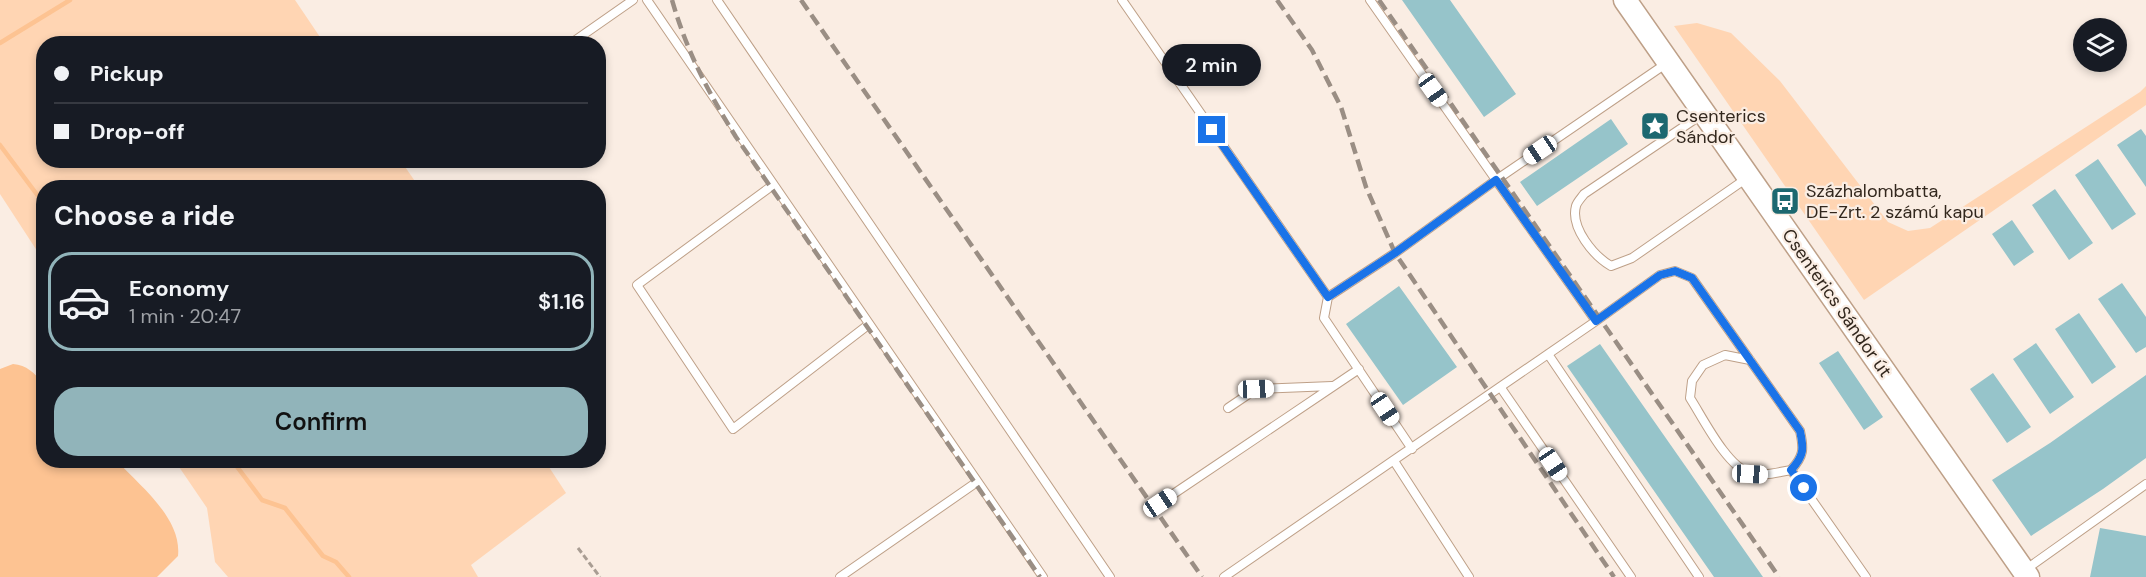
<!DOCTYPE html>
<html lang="en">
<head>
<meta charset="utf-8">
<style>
  body { margin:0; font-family:"DM Sans",sans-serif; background:#242831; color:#f1f3f6; height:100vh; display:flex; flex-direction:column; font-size:22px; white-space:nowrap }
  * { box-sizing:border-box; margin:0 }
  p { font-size:20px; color:#9ea1a6 }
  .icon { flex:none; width:33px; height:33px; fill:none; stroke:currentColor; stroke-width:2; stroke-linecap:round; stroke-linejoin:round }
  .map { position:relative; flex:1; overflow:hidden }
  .drawer { position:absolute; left:36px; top:180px; width:570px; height:288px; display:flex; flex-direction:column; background:#171b24; border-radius:24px; box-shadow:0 3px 9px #0003 }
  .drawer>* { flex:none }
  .guide { position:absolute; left:36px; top:36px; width:570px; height:132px; border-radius:24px; box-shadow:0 3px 9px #0003; display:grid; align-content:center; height:132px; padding:0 18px; background:#171b24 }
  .fabs { position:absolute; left:2073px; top:18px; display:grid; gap:12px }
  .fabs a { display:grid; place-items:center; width:54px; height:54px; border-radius:50%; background:#171b24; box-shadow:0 3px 9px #0003; font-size:30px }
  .end { position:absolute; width:27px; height:27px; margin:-14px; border:8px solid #1a73e8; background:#fff; box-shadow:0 0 0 3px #fff }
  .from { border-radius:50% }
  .bubble { position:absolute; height:42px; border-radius:21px; background:#171b24; box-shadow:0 3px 9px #0003; font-size:20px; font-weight:600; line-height:42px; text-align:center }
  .car { position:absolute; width:18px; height:36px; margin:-18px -9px; border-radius:8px; box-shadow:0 0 4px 2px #0007; background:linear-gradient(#fff 24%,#345 0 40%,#fff 0 76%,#345 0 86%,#fff 0) }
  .guide b { display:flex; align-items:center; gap:21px; height:57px; font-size:22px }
  .guide b+b { border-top:2px solid #363941 }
  .guide i { width:15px; height:15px; background:#f1f3f6 }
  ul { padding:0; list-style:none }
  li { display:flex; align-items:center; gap:18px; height:99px; margin:0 12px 9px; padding:0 6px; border:3px solid transparent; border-radius:24px }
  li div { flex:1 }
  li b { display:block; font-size:22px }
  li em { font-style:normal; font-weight:600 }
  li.on { border-color:#91b4ba }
  li>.icon { width:54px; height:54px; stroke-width:1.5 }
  h2 { padding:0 18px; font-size:27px; line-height:72px }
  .action { display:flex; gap:12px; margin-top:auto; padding:12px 18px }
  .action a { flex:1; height:69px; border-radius:24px; background:#91b4ba; color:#111; font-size:24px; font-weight:600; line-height:69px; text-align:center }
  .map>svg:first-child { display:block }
  .green { fill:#ffd5b3 }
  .water { fill:#fdc392 }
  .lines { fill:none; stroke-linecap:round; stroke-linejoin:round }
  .stream { stroke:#fdc392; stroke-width:4.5 }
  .building { fill:#96c4ca }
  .lane-casing { stroke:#bea088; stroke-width:10 }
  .secondary-casing { stroke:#bea088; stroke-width:25 }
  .path { stroke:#a99d93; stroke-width:3; stroke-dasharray:6 3; stroke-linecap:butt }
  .lane { stroke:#fff; stroke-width:8 }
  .secondary { stroke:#fff; stroke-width:22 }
  .rail { stroke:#9a8e84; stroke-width:4.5; stroke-dasharray:12 6; stroke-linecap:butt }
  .route { stroke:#1a73e8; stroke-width:8 }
  .labels { text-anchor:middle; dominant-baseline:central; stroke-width:4.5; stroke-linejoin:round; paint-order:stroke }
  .poi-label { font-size:18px; fill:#32271d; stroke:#faede3; text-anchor:start }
  .street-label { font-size:18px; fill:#32271d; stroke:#faede3 }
</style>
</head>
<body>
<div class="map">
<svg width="2146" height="577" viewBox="0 0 2146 577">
  <rect width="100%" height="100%" fill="#faede3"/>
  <path class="green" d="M0 0H295L324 43 44 44V160L401 161 419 187 44 188 43 260 0 194Z
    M1697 23 1731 33 1780 81 1888 222 1908 231 1930 228 2140 92 2146 86V105L1864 300 1674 26Z
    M175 461H545L566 493 471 565 478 577H228L215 562 207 508Z"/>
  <path class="water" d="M13 364C27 365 34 373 43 383L44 460 117 461C140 486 182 518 178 556L157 577H0V369Z"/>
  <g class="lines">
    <path class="stream" d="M0 43 70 0
      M0 145 44 204
      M232 460 262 500 285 508 323 556 336 562 349 577"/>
  </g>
  <path class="building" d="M1402 0H1450L1516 94 1484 117Z
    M1611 119 1628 144 1537 206 1520 182Z
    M2141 129 2146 136V187L2117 145Z
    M2098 159 2136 214 2112 230 2075 175Z
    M2055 189 2093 243 2069 260 2032 205Z
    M2012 220 2034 252 2014 266 1992 234Z
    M2122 283 2146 317V347L2136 353 2098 299Z
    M1399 286 1457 367 1403 405 1346 324Z
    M2079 313 2116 367 2092 384 2055 329Z
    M2036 343 2074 397 2050 414 2013 359Z
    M1600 344 1763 577H1714L1567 366Z
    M1838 351 1883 417 1864 430 1819 363Z
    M1993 373 2031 427 2007 443 1970 389Z
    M2146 375V458L2103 489 2031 536 1992 480 2050 443Z
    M2100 528 2146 536V577H2090Z"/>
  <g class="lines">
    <g class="lane-casing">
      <path id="lane" d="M647 0 1043 577
        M717 0 1110 577
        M1122 0 1328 297
        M1370 0 1496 180 1667 63
        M570 44 633 0
        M1701 115 1584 194C1582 197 1577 202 1576 206 1570 228 1594 256 1611 266L1632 258 1747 178
        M773 185 637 285 733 429 868 325
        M1596 321 1660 275 1675 271 1692 278 1800 431C1804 449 1804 456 1791 470L1866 577
        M1548 354 1699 577
        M1750 360 1725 355 1703 365 1692 381 1690 398C1703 418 1727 467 1750 473 1763 477 1778 472 1791 470
        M1501 388 1631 577
        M1228 408 1256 389 1332 386
        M1394 461 1469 577
        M1160 503 1359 369
        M2025 570 2146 484
        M840 577 977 482
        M1224 577 1596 321 1496 180 1395 253 1328 297 1324 318 1412 449"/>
    </g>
    <g class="secondary-casing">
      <path id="secondary" d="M1625 0 2028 577"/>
    </g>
    <path class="path" d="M578 548 600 577"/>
    <use href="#lane" class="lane"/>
    <use href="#secondary" class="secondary"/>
    <path class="rail" d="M672 0C687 52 708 92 736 137L1040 577
      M801 0 1202 577
      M1277 0 1312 50 1341 107 1366 187 1395 253 1614 577
      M1379 0 1779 577"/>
  </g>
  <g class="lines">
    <path class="route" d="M1212 130 1328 297 1395 253 1496 180 1596 321 1660 275 1675 271 1692 278 1800 431C1804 449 1804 456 1791 470L1804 488"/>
  </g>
  <defs>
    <g id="sight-square" transform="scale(1.5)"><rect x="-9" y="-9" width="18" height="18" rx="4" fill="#1c6870" stroke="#faede3"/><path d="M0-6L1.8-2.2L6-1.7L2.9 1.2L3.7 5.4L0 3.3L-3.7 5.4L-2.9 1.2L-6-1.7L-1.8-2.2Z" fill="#fff"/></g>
    <g id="bus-square" transform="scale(1.5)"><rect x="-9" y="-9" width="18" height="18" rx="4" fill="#1c6870" stroke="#faede3"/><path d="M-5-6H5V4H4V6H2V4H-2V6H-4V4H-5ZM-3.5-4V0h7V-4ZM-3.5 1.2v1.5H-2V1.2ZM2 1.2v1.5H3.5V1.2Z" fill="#fff"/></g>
  </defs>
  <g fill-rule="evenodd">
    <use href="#sight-square" x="1655" y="126"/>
    <use href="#bus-square" x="1785" y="201"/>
  </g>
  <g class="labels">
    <g class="poi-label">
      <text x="1676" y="116">Csenterics<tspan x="1676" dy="21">Sándor</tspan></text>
      <text x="1806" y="191">Százhalombatta,<tspan x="1806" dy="21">DE-Zrt. 2 számú kapu</tspan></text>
    </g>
    <g class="street-label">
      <text transform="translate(1837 303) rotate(55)">Csenterics Sándor út</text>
    </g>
  </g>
</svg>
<div class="fabs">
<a><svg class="icon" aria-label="layers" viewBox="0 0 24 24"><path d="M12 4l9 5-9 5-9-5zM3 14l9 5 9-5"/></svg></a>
</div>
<i class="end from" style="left:1804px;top:488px"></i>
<i class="end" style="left:1212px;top:130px"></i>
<div class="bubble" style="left:1162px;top:44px;width:99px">2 min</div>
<i class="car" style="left:1433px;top:90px;rotate:145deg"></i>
<i class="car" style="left:1540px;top:150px;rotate:236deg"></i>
<i class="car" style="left:1256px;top:389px;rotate:88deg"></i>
<i class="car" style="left:1385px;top:409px;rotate:146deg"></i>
<i class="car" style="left:1553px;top:464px;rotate:146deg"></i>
<i class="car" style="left:1750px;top:474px;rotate:93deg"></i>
<i class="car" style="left:1160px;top:503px;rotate:56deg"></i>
<div class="guide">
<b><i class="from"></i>Pickup</b>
<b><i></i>Drop-off</b>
</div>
<section class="drawer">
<h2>Choose a ride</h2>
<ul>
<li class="on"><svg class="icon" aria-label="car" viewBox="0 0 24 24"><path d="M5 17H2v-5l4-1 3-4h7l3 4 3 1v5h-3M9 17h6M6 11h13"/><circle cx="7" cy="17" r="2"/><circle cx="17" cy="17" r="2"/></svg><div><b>Economy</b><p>1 min · 20:47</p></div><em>$1.16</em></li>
</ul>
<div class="action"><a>Confirm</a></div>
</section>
</div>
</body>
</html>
